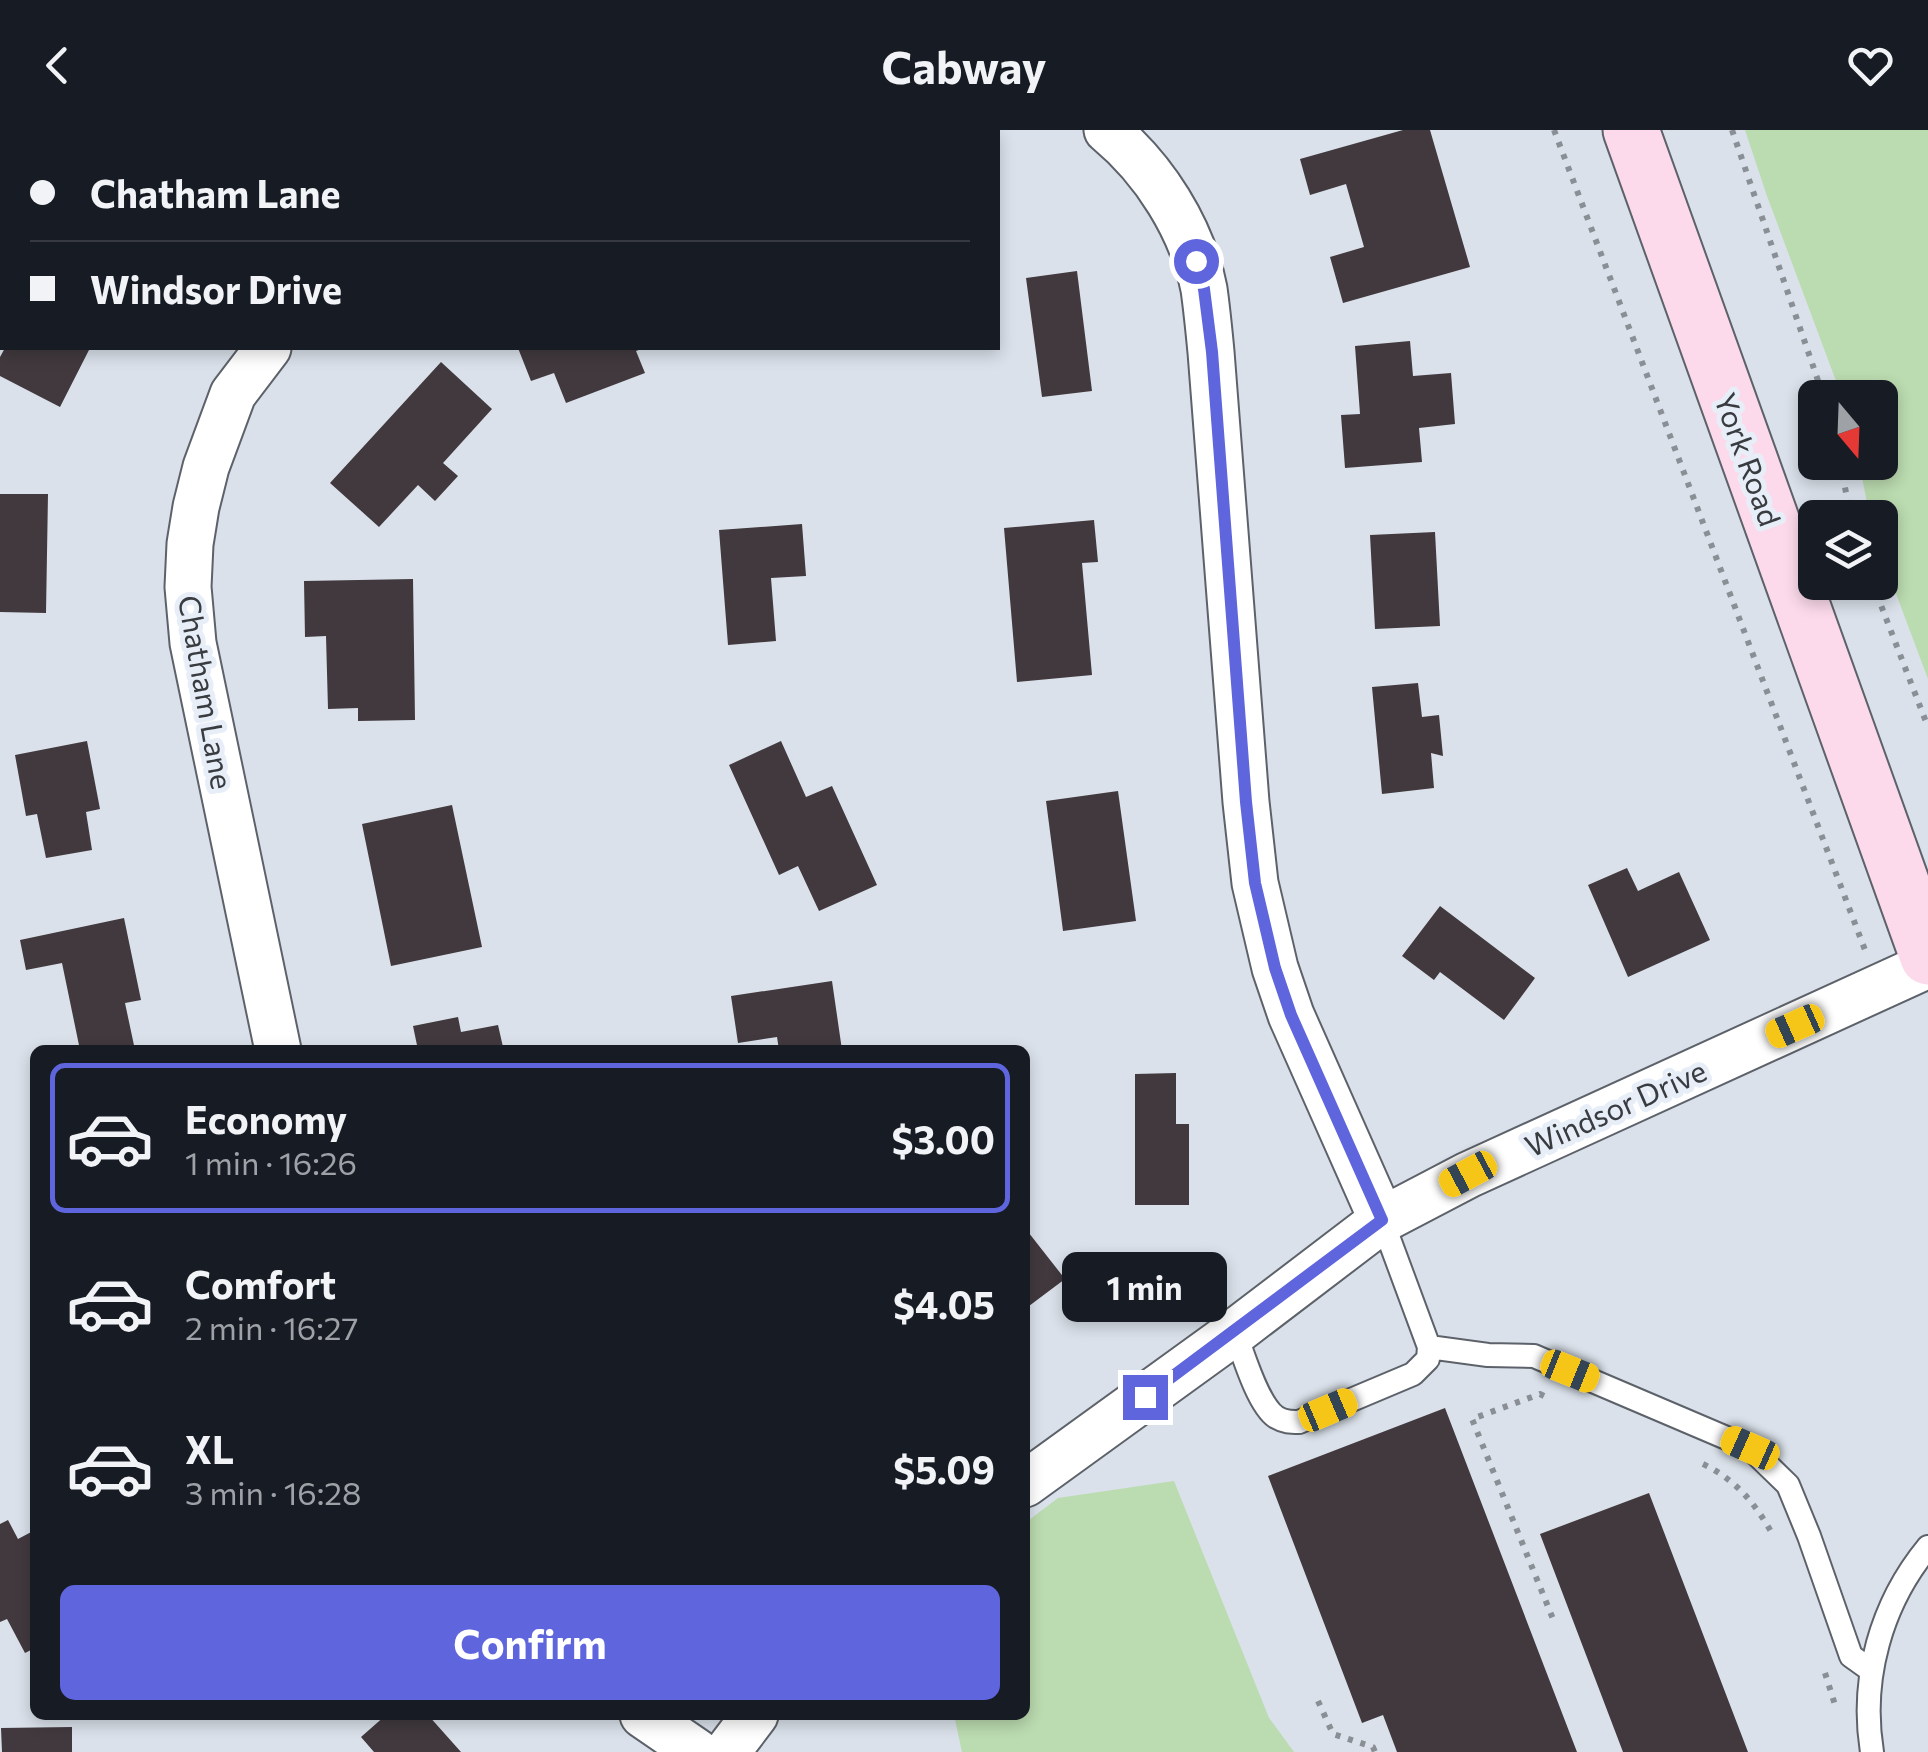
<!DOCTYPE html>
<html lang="en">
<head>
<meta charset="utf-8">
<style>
  body { margin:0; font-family:Commissioner,sans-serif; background:#20242c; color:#f1f3f6; height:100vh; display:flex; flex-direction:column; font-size:38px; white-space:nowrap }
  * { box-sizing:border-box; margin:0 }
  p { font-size:32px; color:#9ea1a6 }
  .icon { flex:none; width:55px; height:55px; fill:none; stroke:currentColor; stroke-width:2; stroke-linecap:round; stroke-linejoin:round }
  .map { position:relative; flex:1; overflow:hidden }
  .panel { position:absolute; left:30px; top:915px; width:1000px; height:675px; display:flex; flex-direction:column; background:#171b24; border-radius:15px; box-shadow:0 5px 15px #0003 }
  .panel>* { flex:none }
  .guide { position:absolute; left:0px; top:0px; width:1000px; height:220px; box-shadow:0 5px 15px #0003; display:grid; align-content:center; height:220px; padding:0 30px; background:#171b24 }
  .needle { width:65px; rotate:161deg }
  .fabs { position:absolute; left:1798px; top:250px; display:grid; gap:20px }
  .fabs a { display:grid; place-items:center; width:100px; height:100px; border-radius:15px; background:#171b24; box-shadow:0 5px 15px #0003; font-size:50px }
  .end { position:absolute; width:45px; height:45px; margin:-22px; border:12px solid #5f65dd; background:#fff; box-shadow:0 0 0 5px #fff }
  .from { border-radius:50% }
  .bubble { position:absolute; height:70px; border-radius:15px; background:#171b24; box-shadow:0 5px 15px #0003; font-size:32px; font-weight:700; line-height:70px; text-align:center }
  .car { position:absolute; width:30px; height:60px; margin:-30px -15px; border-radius:12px; box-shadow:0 0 8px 2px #0007; background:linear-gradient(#f5c518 24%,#345 0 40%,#f5c518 0 76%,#345 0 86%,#f5c518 0) }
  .guide b { display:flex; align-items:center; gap:35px; height:95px; font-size:38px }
  .guide b+b { border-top:2px solid #363941 }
  .guide i { width:25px; height:25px; background:#f1f3f6 }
  ul { padding:18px 0 0; list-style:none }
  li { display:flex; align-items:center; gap:30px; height:150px; margin:0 20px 15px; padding:0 10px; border:5px solid transparent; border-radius:15px }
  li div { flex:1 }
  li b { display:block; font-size:38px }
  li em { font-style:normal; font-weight:700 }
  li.current { border-color:#5f65dd }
  li>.icon { width:90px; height:90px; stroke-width:1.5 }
  .button { display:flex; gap:20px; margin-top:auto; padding:20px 30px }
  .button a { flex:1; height:115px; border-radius:15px; background:#5f65dd; color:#fff; font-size:40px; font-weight:700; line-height:115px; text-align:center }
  header { display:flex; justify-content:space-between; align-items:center; height:130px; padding:0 30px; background:#171b24; font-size:45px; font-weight:700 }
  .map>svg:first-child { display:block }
  .green { fill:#bbdbb0 }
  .building { fill:#41393e }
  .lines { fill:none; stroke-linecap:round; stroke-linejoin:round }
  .lane-casing { stroke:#5d626a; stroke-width:26 }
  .street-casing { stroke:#5d626a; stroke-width:49 }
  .secondary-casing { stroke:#5d626a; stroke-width:59 }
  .path { stroke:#8a8f96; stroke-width:6; stroke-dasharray:5 8; stroke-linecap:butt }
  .lane { stroke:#fff; stroke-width:22 }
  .street { stroke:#fff; stroke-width:45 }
  .secondary { stroke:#fcdaeb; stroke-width:55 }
  .route { stroke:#5f65dd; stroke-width:12 }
  .labels { text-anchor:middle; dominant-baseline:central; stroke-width:10; stroke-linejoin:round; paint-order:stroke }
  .street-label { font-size:30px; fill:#383b3f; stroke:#e7eef7 }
</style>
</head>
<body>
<header><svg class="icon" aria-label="back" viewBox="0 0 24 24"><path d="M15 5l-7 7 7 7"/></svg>Cabway<svg class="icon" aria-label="heart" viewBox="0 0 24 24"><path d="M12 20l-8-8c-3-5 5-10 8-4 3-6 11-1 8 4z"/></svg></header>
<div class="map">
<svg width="1928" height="1622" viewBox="0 0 1928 1622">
  <rect width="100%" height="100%" fill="#dae1ea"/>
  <path class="green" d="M1745 0H1928V549L1880 421V388L1870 387 1859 333 1880 332V268L1842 267 1767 66Z
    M1174 1351 1269 1588 1294 1622H962L954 1585H1025V1393L1058 1368Z"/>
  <path class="building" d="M1403 0H1430L1470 137 1343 173 1330 127 1364 117 1346 54 1310 65 1300 29Z
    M1077 141 1092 261 1042 267 1026 148Z
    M1410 211 1413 246 1451 243 1455 294 1419 298 1422 332 1345 338 1341 285 1360 284 1355 216Z
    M5 218H90L60 277 0 246V227Z
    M518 218H644L636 221 645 243 566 273 554 243 531 251Z
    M441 232 492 279 443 333 458 346 435 371 418 355 379 397 330 353Z
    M0 364H48L46 483 0 482Z
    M1094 390 1098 432 1082 433 1092 545 1017 552 1004 398Z
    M802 394 806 446 771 448 776 511 728 515 719 400Z
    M1435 402 1440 496 1375 499 1370 405Z
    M413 449 415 590 358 591V578L328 579 326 506 305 507 304 451Z
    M1418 553 1422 587 1439 585 1443 626 1431 623 1434 658 1382 664 1372 557Z
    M87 611 100 679 86 682 92 720 46 728 37 684 26 686 15 625Z
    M781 611 806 667 832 656 877 755 819 781 798 736 779 745 729 635Z
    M1118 661 1136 791 1063 801 1046 671Z
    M452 675 482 817 391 836 362 694Z
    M1627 738 1638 761 1679 742 1710 810 1628 847 1588 755Z
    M1440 776 1535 848 1504 890 1440 842 1434 850 1402 826Z
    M124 788 141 870 125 873 135 920H80L62 833 26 840 20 810Z
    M832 851 842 920H779L777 907 738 913 731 866Z
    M458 887 461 902 498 895 503 917 514 915 515 920H418L413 896Z
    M1176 943V994H1189V1075H1135V944Z
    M1025 1098 1065 1149 1025 1179Z
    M1445 1278 1577 1622H1397L1383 1585 1362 1593 1268 1346Z
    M1649 1363 1748 1622H1623L1540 1404Z
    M8 1390 18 1409 35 1400V1518L25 1523 7 1489 0 1492V1394Z
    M386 1585H428L461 1622H374L361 1607Z
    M72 1597V1622H2L1 1598Z"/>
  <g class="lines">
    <g class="lane-casing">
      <path id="lane" d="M1235 1202C1243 1224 1258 1275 1276 1287 1284 1292 1291 1292 1299 1292L1413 1244 1428 1229 1429 1217 1382 1090
        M1429 1217 1488 1225 1534 1226 1750 1318 1788 1355 1809 1406 1851 1526 1872 1541
        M1872 1622C1860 1549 1881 1474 1928 1417"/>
    </g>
    <g class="street-casing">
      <path id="street" d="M1107 0C1154 39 1192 98 1204 159 1207 180 1209 201 1211 222L1246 672 1255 753 1275 838 1291 885 1382 1090
        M660 2 667 0
        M268 218 233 264 206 337 196 377 190 414 188 457 193 513 278 920
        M1025 1354 1235 1202 1382 1090 1468 1045 1928 835
        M643 1585 697 1622
        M727 1622 755 1585"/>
    </g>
    <g class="secondary-casing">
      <path id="secondary" d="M1631 0 1928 827"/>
    </g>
    <path class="path" d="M1554 0 1865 820
      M1732 0 1824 268
      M1840 332 1851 388
      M1872 452 1928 597
      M1544 1266 1540 1264 1472 1289 1553 1489
      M1703 1334C1736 1350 1755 1373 1773 1405
      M1825 1543 1836 1578
      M1318 1571 1333 1604 1373 1617 1375 1622"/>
    <use href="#lane" class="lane"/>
    <use href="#street" class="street"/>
    <use href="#secondary" class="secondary"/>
  </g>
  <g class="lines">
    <path class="route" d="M1145 1267 1382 1090 1291 885 1275 838 1255 753 1246 672 1212 222 1204 159 1196 131"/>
  </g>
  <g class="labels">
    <g class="street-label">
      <text transform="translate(1749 329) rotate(70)">York Road</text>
      <text transform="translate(207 562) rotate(80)">Chatham Lane</text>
      <text transform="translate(1615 977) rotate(-24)">Windsor Drive</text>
    </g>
  </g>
</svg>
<div class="fabs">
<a><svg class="needle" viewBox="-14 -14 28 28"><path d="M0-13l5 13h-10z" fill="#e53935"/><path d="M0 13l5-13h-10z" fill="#9ea1a6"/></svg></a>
<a><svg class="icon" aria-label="layers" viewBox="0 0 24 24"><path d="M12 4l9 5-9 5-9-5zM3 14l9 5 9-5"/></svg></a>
</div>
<i class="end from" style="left:1196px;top:131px"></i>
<i class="end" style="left:1145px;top:1267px"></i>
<div class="bubble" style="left:1062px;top:1122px;width:165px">1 min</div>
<i class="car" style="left:1795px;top:896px;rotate:246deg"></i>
<i class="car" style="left:1468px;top:1044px;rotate:242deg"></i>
<i class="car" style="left:1570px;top:1241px;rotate:112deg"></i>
<i class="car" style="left:1328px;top:1280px;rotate:67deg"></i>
<i class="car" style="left:1750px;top:1318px;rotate:294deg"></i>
<div class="guide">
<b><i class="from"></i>Chatham Lane</b>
<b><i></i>Windsor Drive</b>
</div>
<section class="panel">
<ul>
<li class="current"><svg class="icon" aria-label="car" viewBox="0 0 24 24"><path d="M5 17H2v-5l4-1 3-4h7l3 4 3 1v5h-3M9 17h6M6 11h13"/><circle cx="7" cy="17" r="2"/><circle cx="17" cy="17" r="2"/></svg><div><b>Economy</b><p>1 min · 16:26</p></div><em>$3.00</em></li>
<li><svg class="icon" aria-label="car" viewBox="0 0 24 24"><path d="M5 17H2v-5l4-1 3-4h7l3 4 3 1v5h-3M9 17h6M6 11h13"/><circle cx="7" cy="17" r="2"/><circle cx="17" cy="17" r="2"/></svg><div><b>Comfort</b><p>2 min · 16:27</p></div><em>$4.05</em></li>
<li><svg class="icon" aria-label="car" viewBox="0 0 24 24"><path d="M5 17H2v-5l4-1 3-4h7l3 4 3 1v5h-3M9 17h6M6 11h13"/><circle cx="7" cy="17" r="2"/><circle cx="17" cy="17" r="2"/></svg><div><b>XL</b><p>3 min · 16:28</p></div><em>$5.09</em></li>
</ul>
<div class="button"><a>Confirm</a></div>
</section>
</div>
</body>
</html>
